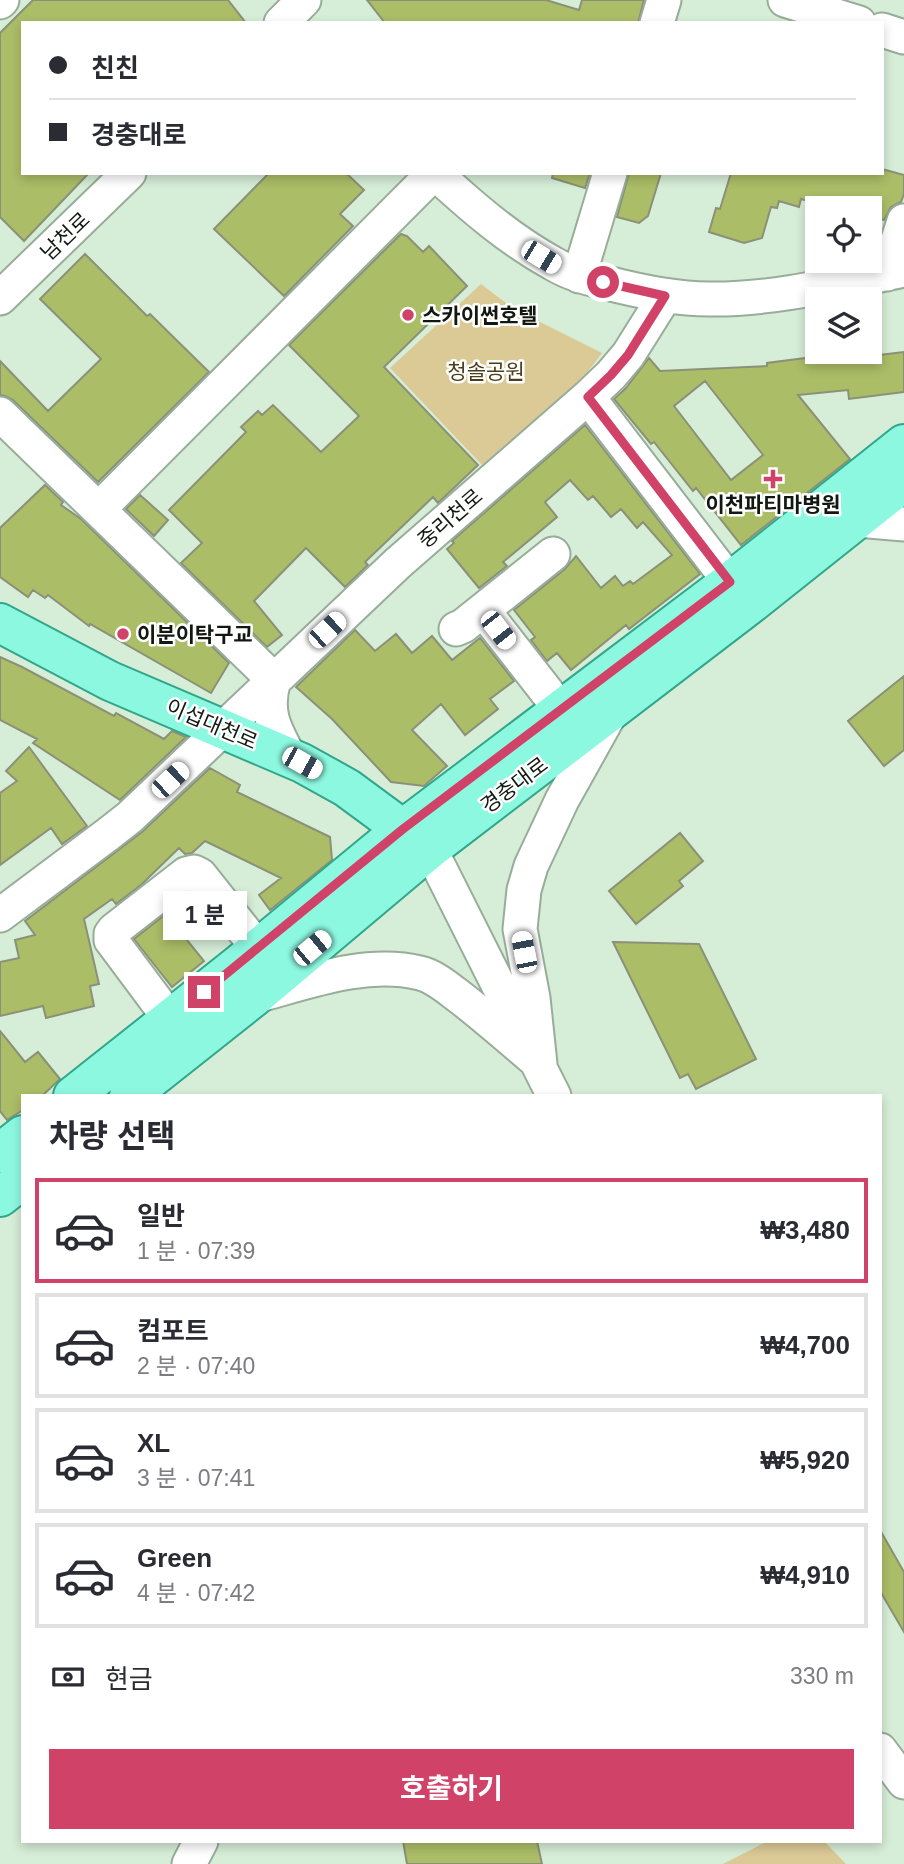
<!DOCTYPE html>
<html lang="ko">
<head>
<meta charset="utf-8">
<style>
  body { margin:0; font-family:Helvetica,"Noto Sans KR",sans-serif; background:#f7f7f7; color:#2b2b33; height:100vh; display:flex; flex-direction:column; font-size:26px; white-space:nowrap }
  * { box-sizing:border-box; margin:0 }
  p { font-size:23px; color:#7c7c81 }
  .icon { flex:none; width:38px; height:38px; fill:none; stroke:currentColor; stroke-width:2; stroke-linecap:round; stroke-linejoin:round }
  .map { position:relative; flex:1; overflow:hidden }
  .sheet { position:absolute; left:21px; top:1094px; width:861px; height:749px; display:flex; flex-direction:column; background:#fff; border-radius:0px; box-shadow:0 4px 10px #0003 }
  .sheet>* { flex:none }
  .hud { position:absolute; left:21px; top:21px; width:863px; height:154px; border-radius:0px; box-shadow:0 4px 10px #0003; display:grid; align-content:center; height:154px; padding:0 28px; background:#fff }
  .tools { position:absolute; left:805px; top:196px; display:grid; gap:14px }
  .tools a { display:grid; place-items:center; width:77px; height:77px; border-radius:0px; background:#fff; box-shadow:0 4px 10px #0003; font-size:35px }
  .end { position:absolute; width:32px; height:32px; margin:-16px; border:9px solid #d14268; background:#fff; box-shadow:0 0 0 4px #fff }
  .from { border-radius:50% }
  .bubble { position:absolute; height:49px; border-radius:0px; background:#fff; box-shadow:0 4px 10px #0003; font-size:23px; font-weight:700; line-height:49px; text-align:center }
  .car { position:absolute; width:21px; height:42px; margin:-21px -10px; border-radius:9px; box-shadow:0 0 5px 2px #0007; background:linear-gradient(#fff 24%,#345 0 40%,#fff 0 76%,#345 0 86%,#fff 0) }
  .hud b { display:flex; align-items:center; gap:24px; height:66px; font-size:26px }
  .hud b+b { border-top:2px solid #e1e1e2 }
  .hud i { width:18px; height:18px; background:#2b2b33 }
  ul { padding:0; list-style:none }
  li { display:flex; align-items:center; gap:21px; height:105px; margin:0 14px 10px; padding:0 14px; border:4px solid #e1e1e2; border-radius:0px }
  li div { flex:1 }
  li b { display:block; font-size:26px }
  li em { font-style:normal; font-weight:700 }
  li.selected { border-color:#d14268 }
  li>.icon { width:63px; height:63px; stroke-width:1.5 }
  h2 { padding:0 28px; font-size:32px; line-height:84px }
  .pay { display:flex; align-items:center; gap:18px; height:77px; padding:0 28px; font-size:26px }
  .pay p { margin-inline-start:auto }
  .cta { display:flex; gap:14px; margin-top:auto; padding:14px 28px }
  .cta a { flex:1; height:80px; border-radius:0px; background:#d14268; color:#fff; font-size:28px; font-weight:700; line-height:80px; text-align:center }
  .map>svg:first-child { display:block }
  .green { fill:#dbc996 }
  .building { fill:#abbd67; stroke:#8b9178; stroke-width:2; fill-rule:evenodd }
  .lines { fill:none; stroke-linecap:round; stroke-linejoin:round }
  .minor-casing { stroke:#98ad99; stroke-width:37 }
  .major-casing { stroke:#30a68a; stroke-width:42 }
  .minor { stroke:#fff; stroke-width:33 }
  .major { stroke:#8df8e0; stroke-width:38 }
  .route { stroke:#d14268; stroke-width:9 }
  .poi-dot { fill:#d14268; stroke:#fff; stroke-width:2.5 }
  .labels { text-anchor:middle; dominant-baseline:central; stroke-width:5; stroke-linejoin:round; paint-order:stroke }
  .street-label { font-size:21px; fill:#111811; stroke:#fff }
  .poi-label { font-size:21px; font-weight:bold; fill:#111811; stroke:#fff; text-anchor:start }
  .park-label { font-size:21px; fill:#4b3f19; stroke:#fff }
</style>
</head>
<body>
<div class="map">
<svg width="904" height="1864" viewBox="0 0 904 1864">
  <rect width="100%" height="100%" fill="#d6edd7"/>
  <path class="green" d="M481 284 514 309 602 353 584 377 482 465 390 368Z
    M768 1841H824L846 1864H723Z"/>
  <path class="building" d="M33 0H228L246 23H23V173H89L24 241 0 217V33Z
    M367 0H546L579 10 582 0H644L638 23H385Z
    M882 169 904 175V194L901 202 891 207 884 220 870 215V208H833L801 199 799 207 779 201 777 208 771 207 762 238 744 243 709 232 716 208 720 209 731 173H882Z
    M269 173H346L364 190 340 214 353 226 284 296 214 229Z
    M553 173H590L585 188 552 178Z
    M629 173H661L648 216 639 223 617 217Z
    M401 234 407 236 423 252 429 246 467 286 384 367 478 465 438 503 433 497 365 562 368 565 345 587 306 548 254 601 282 635 267 647 181 563 202 543 169 510 246 432 241 427 258 411 262 415 273 405 321 452 359 416 289 345Z
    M85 254 147 316 150 314 209 372 98 482 13 400 5 396 0 395V361L48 411 101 359 40 299Z
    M904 352V392L849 399 848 390 798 395 850 459 741 545 696 488 693 491 654 442 651 444 614 399 626 388 649 358 660 371 767 366V363L820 356 821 362ZM705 381 763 455 731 480 674 406Z
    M585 425 700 574 629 629 626 625 571 670 557 653 547 661 531 640 535 637 514 610 565 569 576 556 601 588 615 576 623 586 630 581 633 584 672 555 643 522 637 528 621 509 611 517 593 496 588 500 570 480 545 502 557 517 503 562 507 566 479 588 447 549 454 543 452 541Z
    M45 485 63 502 61 505 81 519 229 663 211 693 90 624 89 626 48 595 45 598 33 590 28 597 0 577V528Z
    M140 495 168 520 154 536 126 509Z
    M355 630 375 651 396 634 412 653 432 636 452 660 480 638 514 681 490 699 498 709 465 735 441 704 412 730 447 766 424 786 391 782 332 719 296 687Z
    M0 657 22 667 114 716 116 713 164 739 172 731 186 737 120 800 33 743 37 739 0 720Z
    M904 676V750L884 766 848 721Z
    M29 747 87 826 62 844 51 828 0 865V793L17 781 6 771Z
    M210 768 240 785 237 792 330 837 332 860 270 910 259 895 281 878 205 841 192 853 185 854 179 848 142 884 116 904 112 899 84 919 99 984 90 986 94 1006 46 1018 43 1006 0 1016V962L19 958 15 940 35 935 25 921 142 832Z
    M680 833 703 861 679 881 683 886 636 924 609 891Z
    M166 914 204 961 172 987 134 939Z
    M613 942 699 944 756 1059 696 1089 688 1074 680 1078Z
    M0 1031 25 1062 38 1052 60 1079 42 1096H23V1110L7 1120 0 1111Z
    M880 1530 904 1572V1632L880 1591Z
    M403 1841H537L542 1864H407Z"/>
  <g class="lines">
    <g class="minor-casing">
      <path id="minor" d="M785 0 859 23
        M0 2 2 0
        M281 23 304 0
        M657 23 664 0
        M882 30 904 37
        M435 173C472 207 510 240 554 264 574 276 596 280 619 286 649 293 678 299 709 299 774 300 840 283 904 270
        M887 274 904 221
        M579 276 610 173
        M0 298 129 173
        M588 397 730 582
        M0 414 274 680
        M99 509 434 173
        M857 520 904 524
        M483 610 561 710
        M456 629 463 626 553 554
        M274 680C264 712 275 730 290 758
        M430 849 554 1096
        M0 915 107 835 130 817 398 563 588 397 611 375 628 355 665 296
        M256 996C308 982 365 960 420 973 434 976 449 989 461 998 488 1019 514 1042 540 1064
        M170 1019 111 940V934L114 930 186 874 194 872 200 875 258 948
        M540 1064 533 998 520 929 524 890 531 866 562 800 610 714
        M880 1750 904 1782
        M189 1864 201 1841"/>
    </g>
    <g class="major-casing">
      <path id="major" d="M0 623 110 681 302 763 347 788 423 844
        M73 1096 237 966 403 829 730 582 904 444
        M129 1096 254 997 430 849 748 606 904 482
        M0 1153 23 1135
        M0 1197 23 1179"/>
    </g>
    <use href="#minor" class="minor"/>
    <use href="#major" class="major"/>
  </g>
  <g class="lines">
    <path class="route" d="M204 992 403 829 730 582 588 397 611 375 628 355 665 296 603 282"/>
  </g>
  <g class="poi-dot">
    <circle cx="408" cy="315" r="7"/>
    <path d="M769.5 468.5h7v7h7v7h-7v7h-7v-7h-7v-7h7z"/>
    <circle cx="123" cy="634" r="7"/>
  </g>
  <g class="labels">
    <g class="street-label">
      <text transform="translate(65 236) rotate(-44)">남천로</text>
      <text transform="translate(450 518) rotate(-41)">중리천로</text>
      <text transform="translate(212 724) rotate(23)">이섭대천로</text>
      <text transform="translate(514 785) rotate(-37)">경충대로</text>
    </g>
    <g class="poi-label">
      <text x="422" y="315">스카이썬호텔</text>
      <text x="773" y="504" text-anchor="middle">이천파티마병원</text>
      <text x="137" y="634">이분이탁구교</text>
    </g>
    <g class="park-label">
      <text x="486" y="371">청솔공원</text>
    </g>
  </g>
</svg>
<div class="tools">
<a><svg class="icon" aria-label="locate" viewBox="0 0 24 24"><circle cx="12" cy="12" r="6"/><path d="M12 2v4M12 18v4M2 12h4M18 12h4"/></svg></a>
<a><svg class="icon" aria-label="layers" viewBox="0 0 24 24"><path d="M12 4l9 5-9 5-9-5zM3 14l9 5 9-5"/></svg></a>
</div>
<i class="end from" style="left:603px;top:282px"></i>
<i class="end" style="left:204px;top:992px"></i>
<div class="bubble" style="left:163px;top:891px;width:84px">1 분</div>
<i class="car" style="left:541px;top:257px;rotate:121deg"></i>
<i class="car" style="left:327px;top:630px;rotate:47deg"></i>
<i class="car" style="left:498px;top:630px;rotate:142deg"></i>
<i class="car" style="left:302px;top:763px;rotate:119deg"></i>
<i class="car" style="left:170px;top:780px;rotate:47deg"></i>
<i class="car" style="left:312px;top:948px;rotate:50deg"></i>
<i class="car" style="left:524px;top:952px;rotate:349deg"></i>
<div class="hud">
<b><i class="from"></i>친친</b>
<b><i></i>경충대로</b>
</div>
<section class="sheet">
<h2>차량 선택</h2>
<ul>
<li class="selected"><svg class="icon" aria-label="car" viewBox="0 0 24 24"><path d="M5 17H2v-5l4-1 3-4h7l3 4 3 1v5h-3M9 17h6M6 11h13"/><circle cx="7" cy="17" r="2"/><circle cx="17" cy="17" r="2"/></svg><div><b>일반</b><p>1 분 · 07:39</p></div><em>₩3,480</em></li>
<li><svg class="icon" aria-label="car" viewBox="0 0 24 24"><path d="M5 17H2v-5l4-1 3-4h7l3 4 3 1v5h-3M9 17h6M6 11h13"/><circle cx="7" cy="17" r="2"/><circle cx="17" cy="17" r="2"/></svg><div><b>컴포트</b><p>2 분 · 07:40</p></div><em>₩4,700</em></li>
<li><svg class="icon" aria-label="car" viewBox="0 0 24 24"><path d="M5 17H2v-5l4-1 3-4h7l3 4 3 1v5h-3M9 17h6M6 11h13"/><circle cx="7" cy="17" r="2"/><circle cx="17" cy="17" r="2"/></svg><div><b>XL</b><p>3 분 · 07:41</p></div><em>₩5,920</em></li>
<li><svg class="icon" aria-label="car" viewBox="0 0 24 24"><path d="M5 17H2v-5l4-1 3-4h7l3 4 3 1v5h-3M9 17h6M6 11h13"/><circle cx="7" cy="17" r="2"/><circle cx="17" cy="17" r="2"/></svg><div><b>Green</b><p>4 분 · 07:42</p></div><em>₩4,910</em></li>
</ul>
<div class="pay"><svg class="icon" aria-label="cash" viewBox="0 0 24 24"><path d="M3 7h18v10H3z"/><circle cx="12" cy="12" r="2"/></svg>현금<p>330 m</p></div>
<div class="cta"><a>호출하기</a></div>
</section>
</div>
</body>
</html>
